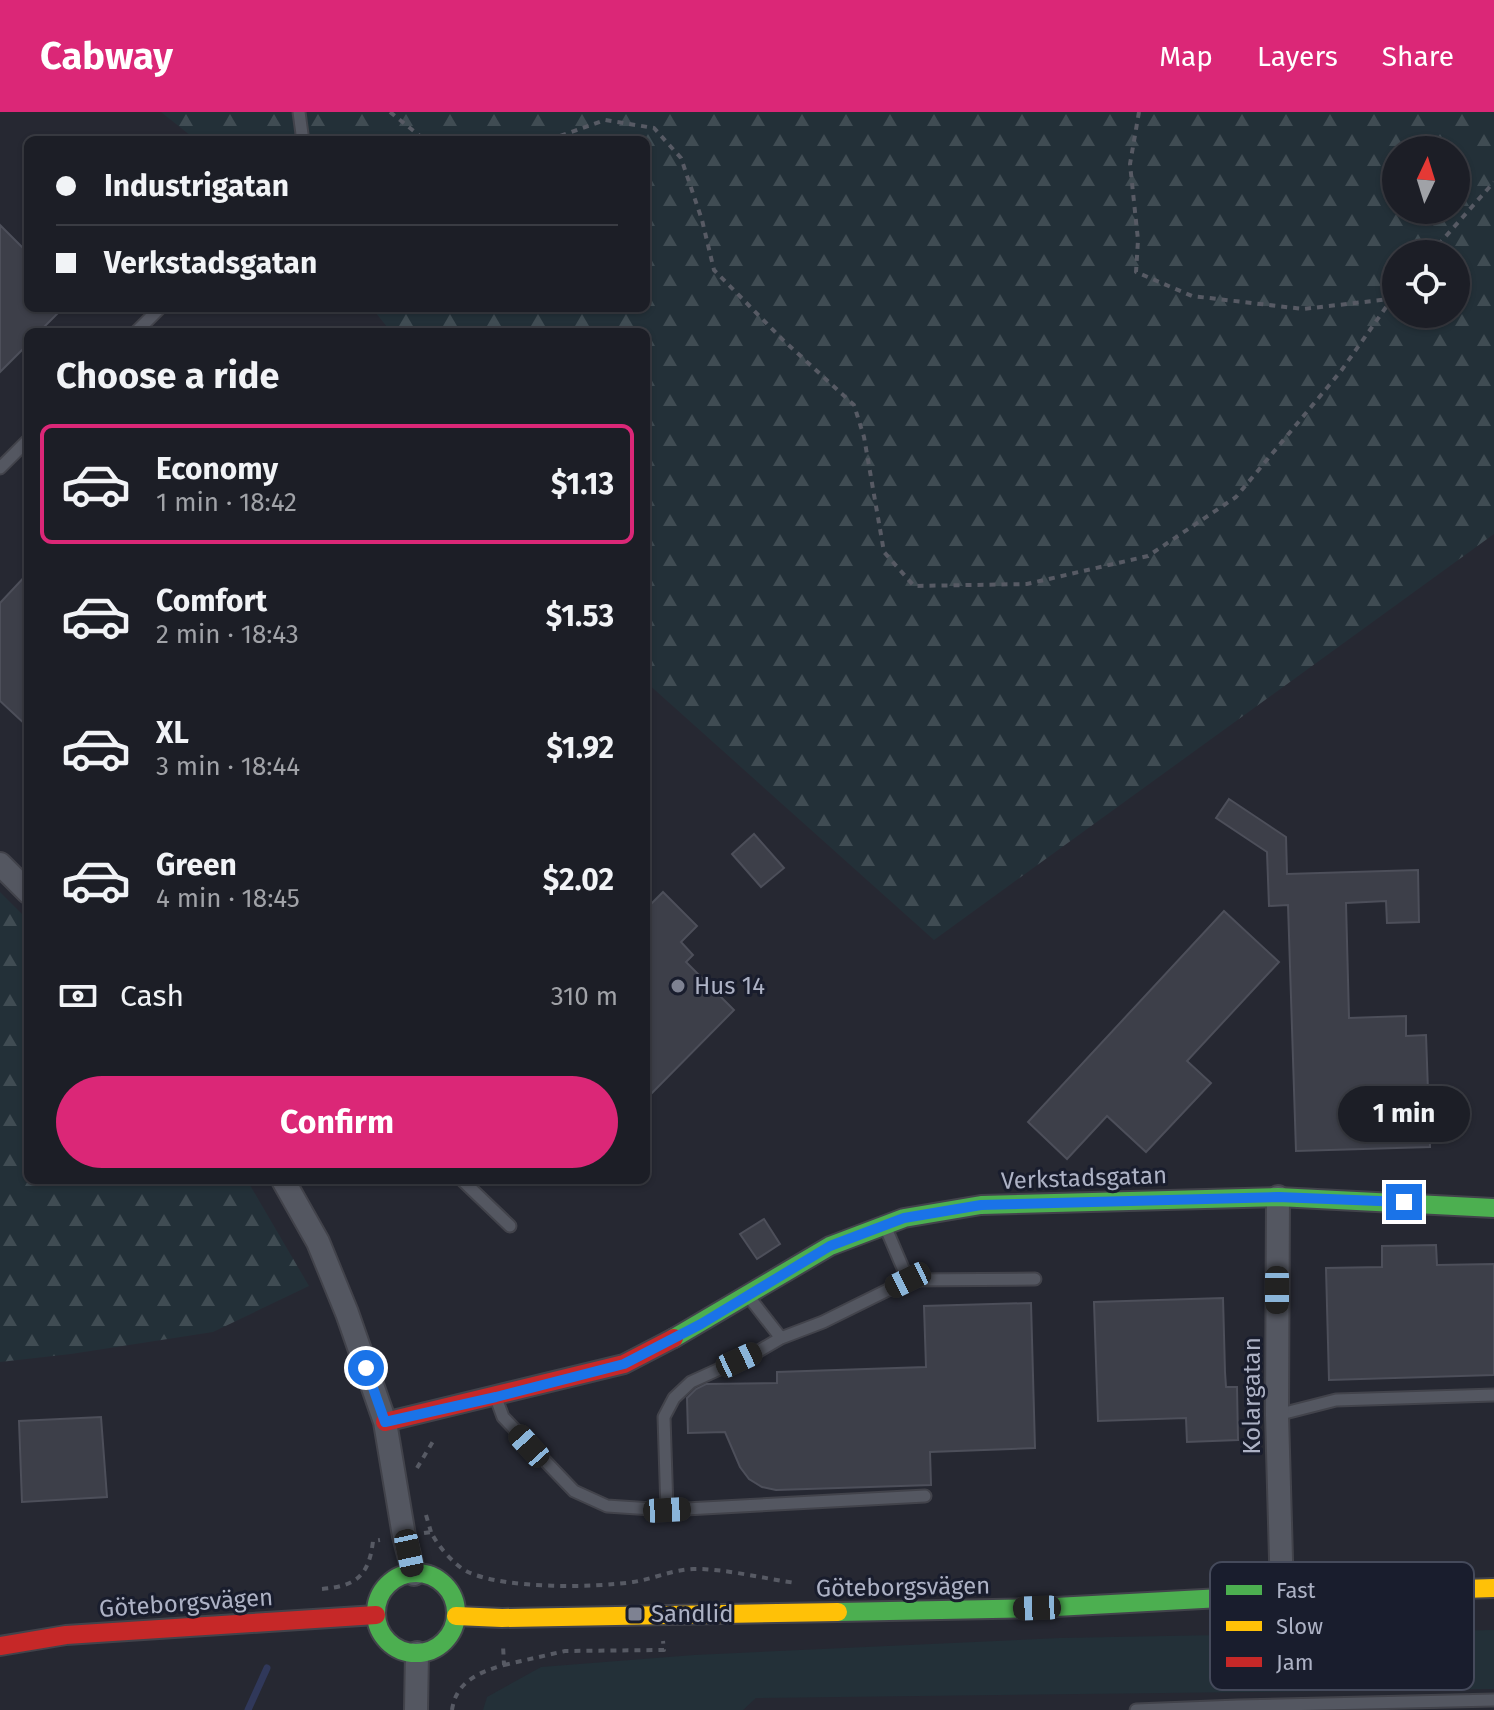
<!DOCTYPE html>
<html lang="en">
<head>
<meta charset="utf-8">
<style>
  body { margin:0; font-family:"Fira Sans",sans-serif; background:#25272e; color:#f1f3f6; height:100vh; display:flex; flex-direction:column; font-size:30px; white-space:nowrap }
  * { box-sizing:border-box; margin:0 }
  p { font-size:26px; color:#a0a2a7 }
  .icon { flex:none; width:44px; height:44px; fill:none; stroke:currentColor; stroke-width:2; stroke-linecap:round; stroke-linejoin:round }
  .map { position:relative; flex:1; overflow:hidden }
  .side { position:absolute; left:24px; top:216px; width:626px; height:856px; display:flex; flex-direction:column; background:#1c1e26; border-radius:12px; box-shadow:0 2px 6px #0004,0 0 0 2px #3a3c43 }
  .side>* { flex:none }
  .top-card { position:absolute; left:24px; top:24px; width:626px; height:176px; border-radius:12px; box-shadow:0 2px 6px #0004,0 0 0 2px #3a3c43; display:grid; align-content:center; height:176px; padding:0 32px; background:#1c1e26 }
  .needle { width:52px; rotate:4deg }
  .fabs { position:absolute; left:1382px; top:24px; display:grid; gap:16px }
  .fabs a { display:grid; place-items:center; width:88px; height:88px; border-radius:50%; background:#1c1e26; box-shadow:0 2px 6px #0004,0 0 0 2px #3a3c43; font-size:40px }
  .end { position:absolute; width:36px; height:36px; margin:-18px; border:10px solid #1a73e8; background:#fff; box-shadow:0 0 0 4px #fff }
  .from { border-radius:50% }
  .bubble { position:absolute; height:56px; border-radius:28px; background:#1c1e26; box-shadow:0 2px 6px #0004,0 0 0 2px #3a3c43; font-size:26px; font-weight:700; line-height:56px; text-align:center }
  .car { position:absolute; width:24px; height:48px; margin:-24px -12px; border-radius:10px; box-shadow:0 0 6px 2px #0007; background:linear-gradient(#222 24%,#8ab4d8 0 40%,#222 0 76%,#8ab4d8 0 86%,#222 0) }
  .top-card b { display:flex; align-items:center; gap:28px; height:76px; font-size:30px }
  .top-card b+b { border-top:2px solid #3a3c43 }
  .top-card i { width:20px; height:20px; background:#f1f3f6 }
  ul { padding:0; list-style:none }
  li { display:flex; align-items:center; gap:24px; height:120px; margin:0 16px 12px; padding:0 16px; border:4px solid transparent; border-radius:12px }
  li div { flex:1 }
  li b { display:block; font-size:30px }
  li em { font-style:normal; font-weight:700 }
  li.active { border-color:#db2777 }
  li>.icon { width:72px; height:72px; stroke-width:1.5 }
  h2 { padding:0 32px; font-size:36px; line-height:96px }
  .pay { display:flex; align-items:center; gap:20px; height:88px; padding:0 32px; font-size:30px }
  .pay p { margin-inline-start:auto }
  .action { display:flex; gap:16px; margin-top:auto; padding:16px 32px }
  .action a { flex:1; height:92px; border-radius:48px; background:#db2777; color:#fff; font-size:32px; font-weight:700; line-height:92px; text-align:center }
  header { display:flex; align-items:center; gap:48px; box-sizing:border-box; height:112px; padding:0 40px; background:#db2777; color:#fff }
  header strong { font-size:38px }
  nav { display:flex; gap:44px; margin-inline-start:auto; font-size:28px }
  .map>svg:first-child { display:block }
  .grass { fill:#233038 }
  .forest { fill:url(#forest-firs); fill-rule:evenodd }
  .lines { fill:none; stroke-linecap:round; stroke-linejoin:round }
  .stream { stroke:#30385a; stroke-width:7 }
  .building { fill:#3d3f49; stroke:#4d4f5a; stroke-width:2 }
  .lane-casing { stroke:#42434b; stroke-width:15 }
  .street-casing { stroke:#42434b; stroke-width:26 }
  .fast-casing { stroke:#42434b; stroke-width:22 }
  .slow-casing { stroke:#42434b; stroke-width:22 }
  .jam-casing { stroke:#42434b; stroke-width:22 }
  .path { stroke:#575a64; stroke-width:4; stroke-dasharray:6 6; stroke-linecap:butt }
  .lane { stroke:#545761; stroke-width:11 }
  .street { stroke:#545761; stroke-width:22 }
  .fast { stroke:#4caf50; stroke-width:18 }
  .slow { stroke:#ffc107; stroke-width:18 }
  .jam { stroke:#c62828; stroke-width:18 }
  .route { stroke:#1a73e8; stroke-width:10 }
  .poi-dot { fill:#7e8292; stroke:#191d2d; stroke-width:3 }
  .labels { text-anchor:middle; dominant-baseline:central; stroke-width:6; stroke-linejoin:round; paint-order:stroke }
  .poi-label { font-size:24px; fill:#adb2c5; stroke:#191d2d; text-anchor:start }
  .street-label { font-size:24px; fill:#adb2c5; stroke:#191d2d }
  .key { fill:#191d2d; stroke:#454a5b; stroke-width:2 }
  .key-label { font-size:22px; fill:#adb2c5 }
</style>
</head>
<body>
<header>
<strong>Cabway</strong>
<nav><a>Map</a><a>Layers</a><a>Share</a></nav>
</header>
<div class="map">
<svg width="1494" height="1598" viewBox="0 0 1494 1598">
  <defs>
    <pattern id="forest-firs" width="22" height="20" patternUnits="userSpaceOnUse" patternTransform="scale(2)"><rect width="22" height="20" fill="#233038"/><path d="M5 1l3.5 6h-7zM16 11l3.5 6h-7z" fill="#404c53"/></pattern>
  </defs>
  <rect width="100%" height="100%" fill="#262832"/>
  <path class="grass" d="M1494 1518V1577L756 1586 743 1598H483L487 1585 541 1555 694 1543 1060 1526Z"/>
  <path class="forest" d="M161 0H1494V422L934 828 646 570V220H391L372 196H646V28H196ZM1396 38H1456V98H1396ZM1396 142H1456V202H1396Z
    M0 780 28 808V1068H247L309 1174 213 1220 71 1242 0 1250Z"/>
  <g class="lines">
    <path class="stream" d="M248 1598 267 1556"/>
  </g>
  <path class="building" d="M0 113 28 141V196H63L39 220H28V232L0 260Z
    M28 461V615L0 589V491Z
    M1229 687 1286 725 1287 762 1418 758 1419 810 1387 811 1386 789 1346 791 1349 906 1406 904V924L1426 923 1430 1035 1296 1039 1288 793 1269 794 1267 740 1216 706Z
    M754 722 784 756 761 775 732 742Z
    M663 780 697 814 681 830 693 843 686 850 734 898 646 987V797Z
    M1224 799 1279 850 1187 949 1211 971 1146 1040 1107 1004 1067 1047 1028 1010Z
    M764 1107 780 1132 757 1147 740 1122Z
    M1436 1133 1437 1153 1494 1152V1263L1329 1268 1326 1156 1382 1155V1134Z
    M1223 1186 1225 1260 1226 1275H1237L1238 1328 1187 1330 1186 1306 1098 1309 1094 1190Z
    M1031 1191 1035 1336 930 1340 931 1373 776 1378 762 1375 749 1367 740 1355 725 1320 688 1321 687 1286 696 1277 706 1272 777 1271V1260L926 1255 924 1194Z
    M101 1305 107 1385 22 1390 19 1309Z"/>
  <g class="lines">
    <g class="lane-casing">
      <path id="lane" d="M299 0 302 22 300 28
        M136 220 160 196
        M0 356 28 328
        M462 1068 510 1114
        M908 1168 1035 1167
        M749 1185 781 1226 823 1210 908 1168 885 1114
        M496 1286 503 1305 574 1379 607 1394 667 1398 925 1384
        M1277 1303 1336 1288 1494 1283
        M667 1398 664 1305 674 1286 691 1270 757 1240 781 1226
        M1238 1594 1494 1588
        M1136 1598 1238 1594 1240 1598"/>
    </g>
    <g class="street-casing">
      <path id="street" d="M0 752 28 780
        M283 1068 318 1130 347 1201 385 1310 404 1424 414 1462
        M1278 1085 1277 1303 1282 1483
        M416 1598 417 1541"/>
    </g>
    <g class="fast-casing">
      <path id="fast" d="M674 1226 830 1134 904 1106 981 1093 1278 1085 1494 1096
        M376 1501a40 40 0 1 1 80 0a40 40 0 1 1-80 0Z
        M838 1500 1037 1496 1275 1483"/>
    </g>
    <g class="slow-casing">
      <path id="slow" d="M1275 1483 1494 1476
        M456 1504 502 1506 838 1500"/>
    </g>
    <g class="jam-casing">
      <path id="jam" d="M385 1310 624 1252 674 1226
        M0 1534 66 1523 376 1503"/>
    </g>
    <path class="path" d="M390 0 425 28
      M1139 0 1130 52 1138 128 1136 160 1192 184 1303 197 1390 187
      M549 28 605 8 654 16 681 46 702 108 714 158 782 227 854 293 864 325 884 440 914 474 1027 472 1148 444 1236 385 1341 259 1396 181
      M1430 142 1494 70
      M417 1356 435 1326
      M426 1403 431 1420
      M424 1421 431 1420C437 1433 455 1454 468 1460 505 1477 592 1476 633 1470 653 1467 671 1458 693 1457 722 1456 766 1467 796 1471
      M322 1477C356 1474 369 1464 373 1429L380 1428
      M504 1553 565 1539 664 1538 663 1529
      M452 1598C456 1569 480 1560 504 1553L503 1533"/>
    <use href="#lane" class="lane"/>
    <use href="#street" class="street"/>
    <use href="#fast" class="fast"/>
    <use href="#slow" class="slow"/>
    <use href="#jam" class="jam"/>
  </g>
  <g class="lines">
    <path class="route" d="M366 1256 385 1310 496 1285 624 1252 701 1212 830 1134 904 1106 981 1093 1278 1085 1404 1090"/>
  </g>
  <g class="poi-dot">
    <circle cx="678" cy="874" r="8"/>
    <rect x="627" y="1494" width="16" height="16" rx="4"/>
  </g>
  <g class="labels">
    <g class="poi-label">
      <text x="694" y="874">Hus 14</text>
      <text x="651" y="1502">Sandlid</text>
    </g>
    <g class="street-label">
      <text transform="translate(1084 1066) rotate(-2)">Verkstadsgatan</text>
      <text transform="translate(1252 1284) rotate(-90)">Kolargatan</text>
      <text transform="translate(903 1475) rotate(-1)">Göteborgsvägen</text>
      <text transform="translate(186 1491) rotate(-4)">Göteborgsvägen</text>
    </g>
  </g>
  <rect x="1210" y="1450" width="264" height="128" rx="12" class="key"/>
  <rect x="1226" y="1473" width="36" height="10" fill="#4caf50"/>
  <rect x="1226" y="1509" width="36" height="10" fill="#ffc107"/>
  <rect x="1226" y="1545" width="36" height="10" fill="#c62828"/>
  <g class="key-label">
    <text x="1276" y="1486">Fast</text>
    <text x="1276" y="1522">Slow</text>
    <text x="1276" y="1558">Jam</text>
  </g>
</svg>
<div class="fabs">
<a><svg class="needle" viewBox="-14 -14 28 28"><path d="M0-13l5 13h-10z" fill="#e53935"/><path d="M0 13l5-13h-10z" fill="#a0a2a7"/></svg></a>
<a><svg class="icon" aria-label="locate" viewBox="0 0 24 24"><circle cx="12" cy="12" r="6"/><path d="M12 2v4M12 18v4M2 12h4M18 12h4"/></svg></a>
</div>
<i class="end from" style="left:366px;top:1256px"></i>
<i class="end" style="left:1404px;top:1090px"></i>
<div class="bubble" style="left:1338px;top:974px;width:132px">1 min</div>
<i class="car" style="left:908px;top:1168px;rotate:244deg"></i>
<i class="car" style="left:1277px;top:1178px;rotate:180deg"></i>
<i class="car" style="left:739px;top:1248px;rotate:65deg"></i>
<i class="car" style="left:529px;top:1334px;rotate:318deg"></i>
<i class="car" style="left:667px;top:1398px;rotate:87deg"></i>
<i class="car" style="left:409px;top:1441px;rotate:168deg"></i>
<i class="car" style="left:1037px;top:1496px;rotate:268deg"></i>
<div class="top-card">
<b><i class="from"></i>Industrigatan</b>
<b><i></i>Verkstadsgatan</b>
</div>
<section class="side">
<h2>Choose a ride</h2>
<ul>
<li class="active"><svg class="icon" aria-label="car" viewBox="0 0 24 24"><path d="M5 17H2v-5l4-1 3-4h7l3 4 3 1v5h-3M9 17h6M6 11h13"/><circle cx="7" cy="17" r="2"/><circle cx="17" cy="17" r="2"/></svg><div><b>Economy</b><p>1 min · 18:42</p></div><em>$1.13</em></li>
<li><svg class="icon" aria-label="car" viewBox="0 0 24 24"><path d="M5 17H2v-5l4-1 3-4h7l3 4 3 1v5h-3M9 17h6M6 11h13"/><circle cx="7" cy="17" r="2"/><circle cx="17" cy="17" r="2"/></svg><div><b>Comfort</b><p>2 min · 18:43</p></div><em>$1.53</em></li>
<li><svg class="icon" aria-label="car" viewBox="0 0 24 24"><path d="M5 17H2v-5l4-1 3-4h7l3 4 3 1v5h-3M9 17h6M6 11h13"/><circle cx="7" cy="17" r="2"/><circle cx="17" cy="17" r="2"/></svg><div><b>XL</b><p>3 min · 18:44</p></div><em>$1.92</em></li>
<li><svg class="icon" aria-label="car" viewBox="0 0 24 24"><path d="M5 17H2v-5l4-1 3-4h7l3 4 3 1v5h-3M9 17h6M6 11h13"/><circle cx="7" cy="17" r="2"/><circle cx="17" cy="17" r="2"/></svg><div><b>Green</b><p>4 min · 18:45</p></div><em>$2.02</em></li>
</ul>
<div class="pay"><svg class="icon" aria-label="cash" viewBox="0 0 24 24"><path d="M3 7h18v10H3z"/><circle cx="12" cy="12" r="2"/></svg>Cash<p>310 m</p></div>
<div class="action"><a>Confirm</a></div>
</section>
</div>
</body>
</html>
